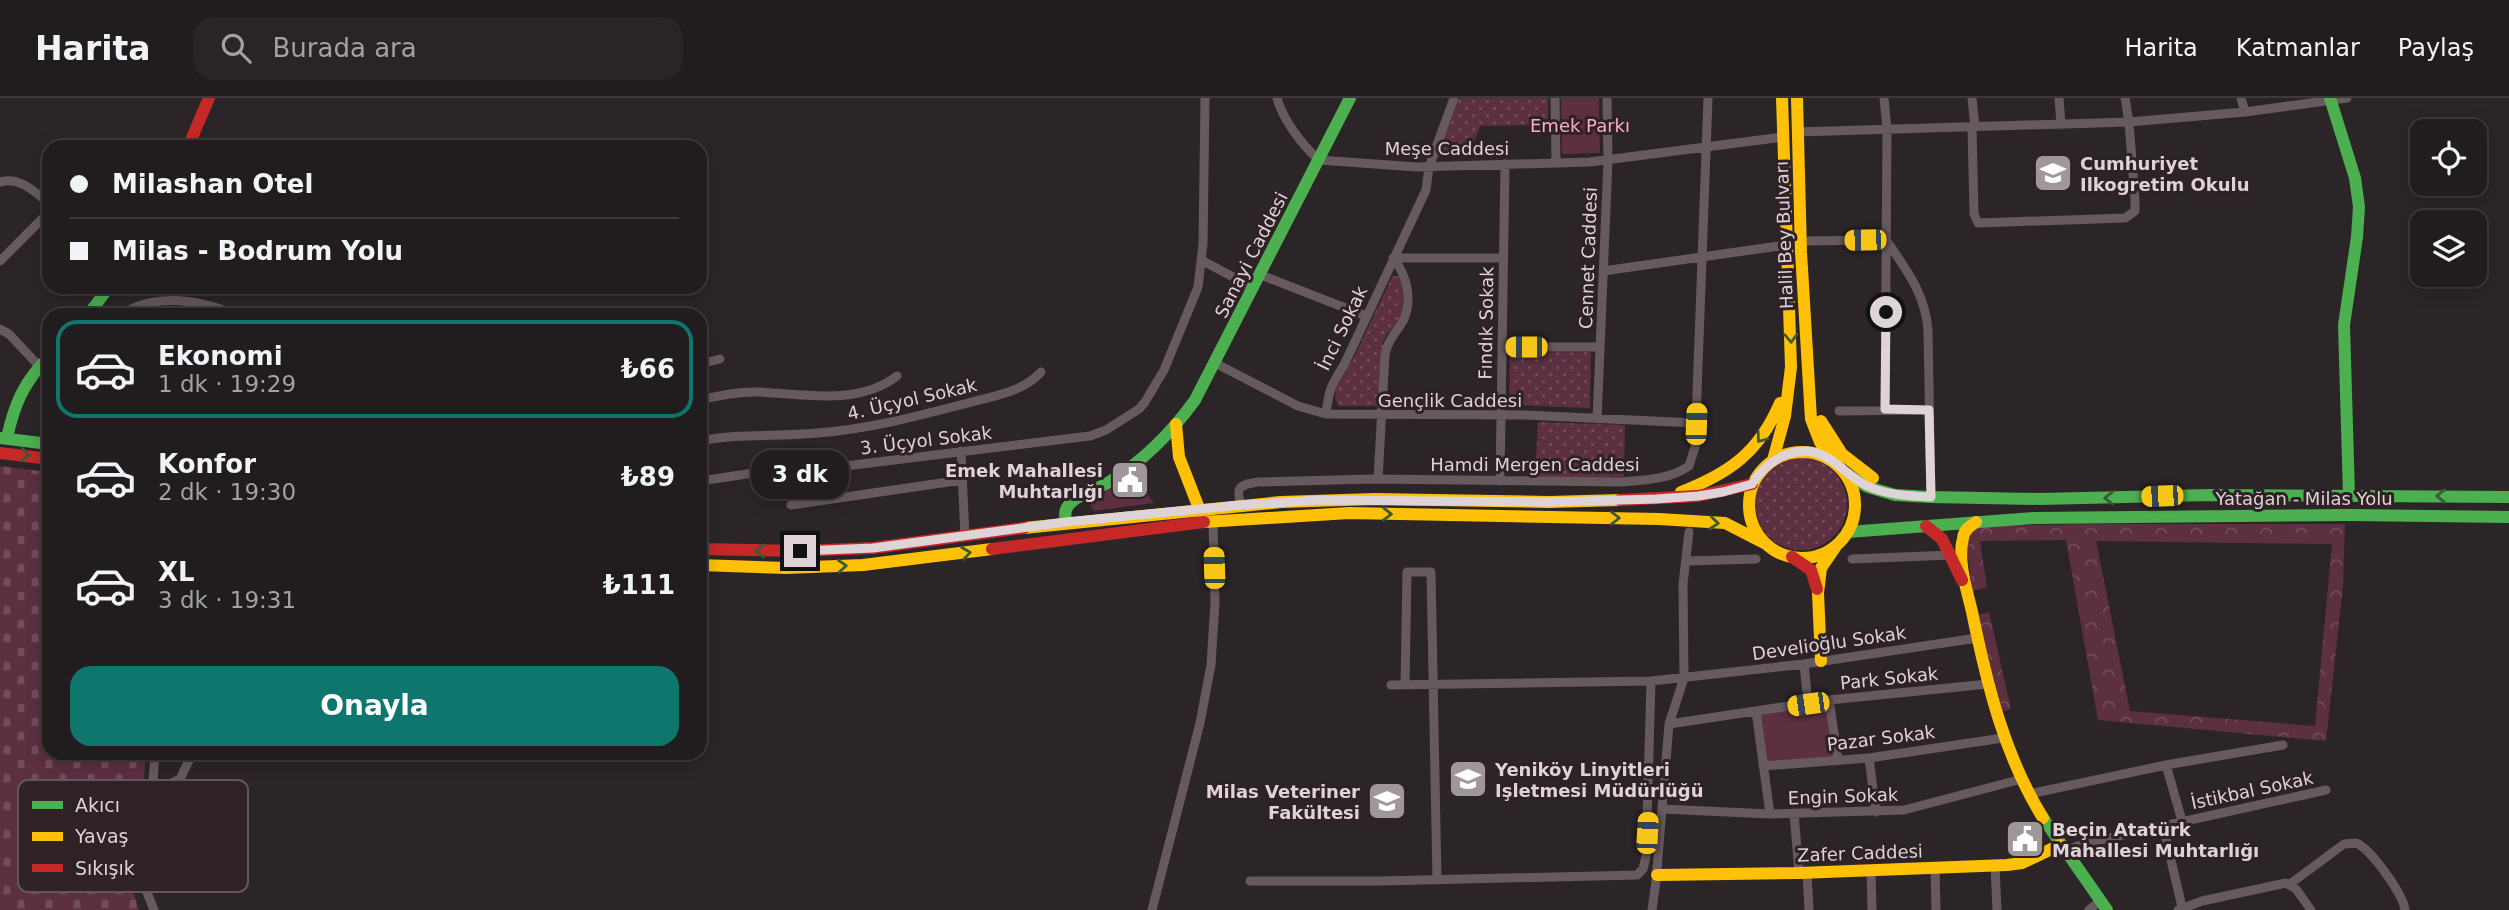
<!DOCTYPE html>
<html lang="tr">
<head>
<meta charset="utf-8">
<style>
  body { margin:0; font-family:"DejaVu Sans",sans-serif; background:#292526; color:#f1f3f6; height:100vh; display:flex; flex-direction:column; font-size:26px; white-space:nowrap }
  * { box-sizing:border-box; margin:0 }
  p { font-size:23px; color:#a2a1a4 }
  .icon { flex:none; width:38px; height:38px; fill:none; stroke:currentColor; stroke-width:2; stroke-linecap:round; stroke-linejoin:round }
  .map { position:relative; flex:1; overflow:hidden }
  .side { position:absolute; left:42px; top:210px; width:665px; height:452px; display:flex; flex-direction:column; background:#211c1d; border-radius:21px; box-shadow:0 4px 18px #0003,0 0 0 2px #3e3a3b }
  .side>* { flex:none }
  .hud { position:absolute; left:42px; top:42px; width:665px; height:154px; border-radius:21px; box-shadow:0 4px 18px #0003,0 0 0 2px #3e3a3b; display:grid; align-content:center; height:154px; padding:0 28px; background:#211c1d }
  .fabs { position:absolute; left:2410px; top:21px; display:grid; gap:14px }
  .fabs a { display:grid; place-items:center; width:77px; height:77px; border-radius:14px; background:#211c1d; box-shadow:0 4px 18px #0003,0 0 0 2px #3e3a3b; font-size:35px }
  .end { position:absolute; width:32px; height:32px; margin:-16px; border:9px solid #ded4d7; background:#111; box-shadow:0 0 0 4px #111 }
  .from { border-radius:50% }
  .bubble { position:absolute; height:49px; border-radius:21px; background:#211c1d; box-shadow:0 4px 18px #0003,0 0 0 2px #3e3a3b; font-size:23px; font-weight:700; line-height:49px; text-align:center }
  .car { position:absolute; width:21px; height:42px; margin:-21px -10px; border-radius:9px; box-shadow:0 0 5px 2px #0007; background:linear-gradient(#f5c518 24%,#345 0 40%,#f5c518 0 76%,#345 0 86%,#f5c518 0) }
  .hud b { display:flex; align-items:center; gap:24px; height:66px; font-size:26px }
  .hud b+b { border-top:2px solid #3e3a3b }
  .hud i { width:18px; height:18px; background:#f1f3f6 }
  ul { padding:12px 0 0; list-style:none }
  li { display:flex; align-items:center; gap:21px; height:98px; margin:0 14px 10px; padding:0 14px; border:4px solid transparent; border-radius:21px }
  li div { flex:1 }
  li b { display:block; font-size:26px }
  li em { font-style:normal; font-weight:700 }
  li.current { border-color:#0f766e }
  li>.icon { width:63px; height:63px; stroke-width:1.5 }
  .action { display:flex; gap:14px; margin-top:auto; padding:14px 28px }
  .action a { flex:1; height:80px; border-radius:21px; background:#0f766e; color:#fff; font-size:28px; font-weight:700; line-height:80px; text-align:center }
  header { display:flex; align-items:center; gap:42px; box-sizing:border-box; height:98px; padding:0 35px; background:#211c1d; border-bottom:2px solid #3e3a3b }
  header strong { font-size:33px }
  nav { display:flex; gap:38px; margin-inline-start:auto; font-size:24px }
  .search { width:490px; height:63px; background:#292526; display:flex; align-items:center; gap:18px; box-sizing:border-box; padding:0 24px; border-radius:21px; color:#a2a1a4; font-size:26px }
  .map>svg:first-child { display:block }
  .grass { fill:url(#grass-dots) }
  .forest { fill:url(#forest-crowns); fill-rule:evenodd }
  .cemetery { fill:url(#cemetery-stones) }
  .park { fill:#5c2f41 }
  .lines { fill:none; stroke-linecap:round; stroke-linejoin:round }
  .street { stroke:#675a5e; stroke-width:9 }
  .fast { stroke:#4caf50; stroke-width:12 }
  .slow { stroke:#ffc107; stroke-width:12 }
  .jam { stroke:#c62828; stroke-width:12 }
  .oneway { stroke:#3b5a37 }
  .route { stroke:#ded4d7; stroke-width:9 }
  .labels { text-anchor:middle; dominant-baseline:central; stroke-width:6; stroke-linejoin:round; paint-order:stroke }
  .park-label { font-size:18px; fill:#f8aec9; stroke:#2f2226 }
  .street-label { font-size:18px; fill:#ded4d7; stroke:#2f2226 }
  .poi-label { font-size:18px; font-weight:bold; fill:#ded4d7; stroke:#2f2226; text-anchor:start }
  .key { fill:#2f2226; stroke:#64575b; stroke-width:2 }
  .key-label { font-size:19px; fill:#ded4d7 }
</style>
</head>
<body>
<header>
<strong>Harita</strong>
<div class="search"><svg class="icon" aria-label="search" viewBox="0 0 24 24"><circle cx="10" cy="10" r="6"/><path d="M15 15l6 6"/></svg>Burada ara</div>
<nav><a>Harita</a><a>Katmanlar</a><a>Paylaş</a></nav>
</header>
<div class="map">
<svg width="2509" height="812" viewBox="0 0 2509 812">
  <defs>
    <pattern id="grass-dots" width="8" height="8" patternUnits="userSpaceOnUse" patternTransform="scale(1.75)"><rect width="8" height="8" fill="#5c2f41"/><path d="M2 2h.1M6 6h.1" fill="none" stroke="#734c5c" stroke-width="1.8" stroke-linecap="round"/></pattern>
    <pattern id="forest-crowns" width="20" height="18" patternUnits="userSpaceOnUse" patternTransform="scale(1.75)"><rect width="20" height="18" fill="#5c2f41"/><path d="M2 6a3 3 0 1 1 6 0M12 15a3 3 0 1 1 6 0" fill="none" stroke="#734c5c"/></pattern>
    <pattern id="cemetery-stones" width="16" height="16" patternUnits="userSpaceOnUse" patternTransform="scale(1.75)"><rect width="16" height="16" fill="#5c2f41"/><path d="M2 7V4a2 2 0 0 1 4 0v3zM10 15v-3a2 2 0 0 1 4 0v3z" fill="#734c5c"/></pattern>
  </defs>
  <rect width="100%" height="100%" fill="#2c2527"/>
  <path class="grass" d="M1459 0H1548V27L1480 28 1468 59H1437Z
    M1393 177 1402 180C1402 192 1405 209 1400 220 1395 230 1387 233 1383 244L1378 308H1338L1335 299 1336 290 1353 261Z
    M1591 254 1590 310 1509 307 1510 255Z
    M1538 324 1625 327 1624 379H1535Z
    M1755 406a46 46 0 1 1 92 0a46 46 0 1 1-92 0Z"/>
  <path class="forest" d="M2093 426H2345L2343 488 2326 643 2098 622 2066 442 1980 443 1987 489 1973 493 1965 442 1977 428ZM2096 443 2332 446 2315 628 2130 613Z
    M1989 514 2011 611 2000 614 1978 517Z"/>
  <path class="cemetery" d="M0 368 40 373 49 388V654L146 655 134 796 139 812H0Z"/>
  <path class="park" d="M1561 0H1599L1600 55 1562 56Z
    M1132 376 1154 405 1094 413 1089 405Z
    M1829 602 1838 662 1763 668 1756 613Z"/>
  <g class="lines">
    <path class="street" d="M1277 0C1283 22 1302 47 1319 62L1417 69 1590 64 1783 39
      M1555 0 1556 64
      M1884 0 1887 31 1885 311
      M1972 0 1975 29
      M2059 0 2061 27
      M2241 0 2245 14
      M1972 29 1974 116 1978 125 2125 120 2135 113V102L2129 24 2125 0
      M1798 34 2129 24 2245 14 2347 0
      M0 84C19 78 35 94 49 105
      M1801 143 1886 142C1906 171 1926 197 1928 233L1931 399
      M1393 160H1503
      M0 163 49 114
      M1203 163 1254 190
      M1603 173 1786 147
      M1261 177 1366 218
      M118 217C128 213 138 207 149 205 179 198 210 206 237 217
      M0 231 9 236 39 268
      M1502 249H1600
      M1215 265 1298 308 1326 316 1525 317 1696 325
      M700 266 720 261
      M700 302C720 297 739 293 759 294 804 296 858 308 897 278
      M1839 313 1929 312
      M1326 316C1329 289 1332 287 1345 265L1426 92 1429 69 1454 0
      M1597 321 1608 63 1607 0
      M700 343C739 335 778 339 817 335 869 331 918 318 968 305 993 298 1023 294 1041 274
      M961 353 965 438
      M1378 381 1385 257C1387 243 1396 235 1403 223 1413 202 1407 177 1393 160
      M700 383 747 376 821 371 1090 338 1106 332 1139 311 1145 304 1164 272 1198 189 1203 146 1205 0
      M1500 383 1505 66
      M791 407 962 382
      M1241 407C1235 388 1240 387 1258 384L1371 381 1620 384C1643 382 1669 382 1689 368L1695 349 1708 0
      M1852 461 1951 457
      M1687 463 1756 461
      M1804 566 1808 606
      M1391 587 1651 583 1804 566 1977 540
      M1405 587 1407 474H1431L1437 782
      M1829 602 1838 662
      M1756 613 1770 716
      M1669 626 1829 602 1988 586
      M1869 660 1876 714
      M2166 667 2182 723
      M1763 668 1869 660 2003 640
      M152 694 180 681 193 654
      M2029 696 2166 667 2283 647
      M1662 711 1770 716 1904 712 2022 681
      M1794 715 1799 775
      M2163 728 2182 809
      M2064 753 2086 745 2326 692
      M1995 768 1997 812
      M1935 770 1936 812
      M1871 772 1872 812
      M1807 775 1809 812
      M1250 783H1380L1637 777 1643 771 1646 758 1651 583
      M2290 786 2344 746 2356 745C2371 751 2403 796 2405 812
      M154 812 146 792 155 654
      M1152 812 1200 625 1211 567 1215 504 1213 423
      M1652 812 1656 783 1669 626 1684 580 1683 486 1689 434
      M2089 812 2100 803
      M2178 812 2202 803 2286 785 2296 791 2311 812"/>
    <path class="fast" d="M2330 0 2355 80 2359 109 2357 139 2344 227 2349 397
      M88 217 109 189
      M0 340 49 346
      M7 340C14 307 24 283 49 259
      M1845 375 1868 389 1895 397 1931 399 2040 401 2210 397 2509 399
      M1066 424C1065 418 1064 413 1068 408 1076 396 1097 392 1109 384 1143 363 1172 334 1195 302L1350 0
      M1848 434 2034 420 2350 417 2509 419
      M2043 720 2107 812"/>
    <path class="slow" d="M1797 0 1801 154 1811 321 1820 344 1834 364
      M1821 323 1842 356 1873 380
      M1176 326 1179 359 1200 413
      M1749 407a53 53 0 1 1 106 0a53 53 0 1 1-106 0Z
      M1773 362 1785 318 1791 269 1782 0
      M1681 394C1730 375 1759 354 1780 305
      M1204 424 1349 415 1659 421 1725 425 1764 445
      M1976 424C1970 428 1964 432 1963 440 1957 463 1967 492 1972 514 1987 586 2004 657 2043 720
      M1024 430 1281 404 1374 401 1549 404 1620 402
      M700 467 786 470 863 467 992 451
      M1821 563 1818 495 1821 470 1836 448
      M1657 777 1799 775 2007 767 2022 765 2060 747"/>
    <path class="jam" d="M188 49 209 0
      M0 355 49 361
      M1620 402 1698 398 1752 386
      M1926 428 1942 441 1962 482
      M700 451 800 453 873 450 1024 430
      M992 451 1204 424
      M1792 459 1811 472 1817 491"/>
  </g>
  <defs><path id="oneway-chevron" d="M-2-3.5L2.5 0L-2 3.5" fill="none" stroke-width="1.6" stroke-linecap="round" stroke-linejoin="round" transform="scale(1.75)"/></defs>
  <g class="oneway">
    <use href="#oneway-chevron" transform="translate(1791 240) rotate(88)"/>
    <use href="#oneway-chevron" transform="translate(1761 340) rotate(127)"/>
    <use href="#oneway-chevron" transform="translate(25 357) rotate(8)"/>
    <use href="#oneway-chevron" transform="translate(2441 398) rotate(-179)"/>
    <use href="#oneway-chevron" transform="translate(2109 400) rotate(179)"/>
    <use href="#oneway-chevron" transform="translate(1387 416) rotate(1)"/>
    <use href="#oneway-chevron" transform="translate(1615 420)"/>
    <use href="#oneway-chevron" transform="translate(1714 425) rotate(5)"/>
    <use href="#oneway-chevron" transform="translate(760 453) rotate(-180)"/>
    <use href="#oneway-chevron" transform="translate(966 455) rotate(-8)"/>
    <use href="#oneway-chevron" transform="translate(842 468) rotate(-3)"/>
  </g>
  <g class="lines">
    <path class="route" d="M800 453 873 450 1066 424 1241 407 1319 402 1549 404 1656 401 1698 398 1723 394 1752 386C1769 359 1802 342 1831 362 1844 371 1853 381 1867 388 1887 397 1909 398 1931 399L1929 312 1885 311 1886 214"/>
  </g>
  <defs>
    <g id="school-square" transform="scale(2.0125)"><rect x="-9" y="-9" width="18" height="18" rx="4" fill="#a09799" stroke="#2f2226"/><path d="M0-5L7-2L0 1L-7-2ZM-4 1L0 2.5L4 1V4Q0 6-4 4Z" fill="#fff"/></g>
    <g id="civic-square" transform="scale(2.0125)"><rect x="-9" y="-9" width="18" height="18" rx="4" fill="#a09799" stroke="#2f2226"/><path d="M-.6-6.5H3V-4.5H.6V-3L4-1V1h2V6H-6V1h2V-1L-.6-3ZM-1.2 2.5V6h2.4V2.5Z" fill="#fff"/></g>
  </defs>
  <g fill-rule="evenodd">
    <use href="#school-square" x="2053" y="75"/>
    <use href="#civic-square" x="1130" y="382"/>
    <use href="#school-square" x="1468" y="681"/>
    <use href="#school-square" x="1387" y="703"/>
    <use href="#civic-square" x="2025" y="741"/>
  </g>
  <g class="labels">
    <g class="park-label">
      <text x="1580" y="27">Emek Parkı</text>
    </g>
    <g class="street-label">
      <text x="1447" y="50">Meşe Caddesi</text>
      <text transform="translate(1784 137) rotate(-92)">Halil Bey Bulvarı</text>
      <text transform="translate(1251 157) rotate(-63)">Sanayi Caddesi</text>
      <text transform="translate(1588 160) rotate(-88)">Cennet Caddesi</text>
      <text transform="translate(1486 225) rotate(-89)">Fındık Sokak</text>
      <text transform="translate(1342 230) rotate(-64)">İnci Sokak</text>
      <text transform="translate(912 301) rotate(-13)">4. Üçyol Sokak</text>
      <text x="1450" y="302">Gençlik Caddesi</text>
      <text transform="translate(926 342) rotate(-7)">3. Üçyol Sokak</text>
      <text x="1535" y="366">Hamdi Mergen Caddesi</text>
      <text x="2304" y="400">Yatağan - Milas Yolu</text>
      <text transform="translate(1829 545) rotate(-8)">Develioğlu Sokak</text>
      <text transform="translate(1889 580) rotate(-6)">Park Sokak</text>
      <text transform="translate(1881 640) rotate(-7)">Pazar Sokak</text>
      <text transform="translate(2252 692) rotate(-12)">İstikbal Sokak</text>
      <text transform="translate(1843 698) rotate(-2)">Engin Sokak</text>
      <text transform="translate(1860 755) rotate(-2)">Zafer Caddesi</text>
    </g>
    <g class="poi-label">
      <text x="2080" y="65">Cumhuriyet<tspan x="2080" dy="21">Ilkogretim Okulu</tspan></text>
      <text x="1103" y="372" text-anchor="end">Emek Mahallesi<tspan x="1103" dy="21">Muhtarlığı</tspan></text>
      <text x="1495" y="671">Yeniköy Linyitleri<tspan x="1495" dy="21">Işletmesi Müdürlüğü</tspan></text>
      <text x="1360" y="693" text-anchor="end">Milas Veteriner<tspan x="1360" dy="21">Fakültesi</tspan></text>
      <text x="2052" y="731">Beçin Atatürk<tspan x="2052" dy="21">Mahallesi Muhtarlığı</tspan></text>
    </g>
  </g>
  <rect x="18" y="682" width="230" height="112" rx="10" class="key"/>
  <rect x="32" y="703" width="31" height="8" fill="#4caf50"/>
  <rect x="32" y="734" width="31" height="9" fill="#ffc107"/>
  <rect x="32" y="766" width="31" height="8" fill="#c62828"/>
  <g class="key-label">
    <text x="75" y="714">Akıcı</text>
    <text x="75" y="745">Yavaş</text>
    <text x="75" y="777">Sıkışık</text>
  </g>
</svg>
<div class="fabs">
<a><svg class="icon" aria-label="locate" viewBox="0 0 24 24"><circle cx="12" cy="12" r="6"/><path d="M12 2v4M12 18v4M2 12h4M18 12h4"/></svg></a>
<a><svg class="icon" aria-label="layers" viewBox="0 0 24 24"><path d="M12 4l9 5-9 5-9-5zM3 14l9 5 9-5"/></svg></a>
</div>
<i class="end from" style="left:1886px;top:214px"></i>
<i class="end" style="left:800px;top:453px"></i>
<div class="bubble" style="left:751px;top:352px;width:98px">3 dk</div>
<i class="car" style="left:1865px;top:142px;rotate:269deg"></i>
<i class="car" style="left:1526px;top:249px;rotate:270deg"></i>
<i class="car" style="left:1696px;top:326px;rotate:2deg"></i>
<i class="car" style="left:2162px;top:398px;rotate:268deg"></i>
<i class="car" style="left:1214px;top:470px;rotate:358deg"></i>
<i class="car" style="left:1808px;top:606px;rotate:262deg"></i>
<i class="car" style="left:1647px;top:735px;rotate:3deg"></i>
<div class="hud">
<b><i class="from"></i>Milashan Otel</b>
<b><i></i>Milas - Bodrum Yolu</b>
</div>
<section class="side">
<ul>
<li class="current"><svg class="icon" aria-label="car" viewBox="0 0 24 24"><path d="M5 17H2v-5l4-1 3-4h7l3 4 3 1v5h-3M9 17h6M6 11h13"/><circle cx="7" cy="17" r="2"/><circle cx="17" cy="17" r="2"/></svg><div><b>Ekonomi</b><p>1 dk · 19:29</p></div><em>₺66</em></li>
<li><svg class="icon" aria-label="car" viewBox="0 0 24 24"><path d="M5 17H2v-5l4-1 3-4h7l3 4 3 1v5h-3M9 17h6M6 11h13"/><circle cx="7" cy="17" r="2"/><circle cx="17" cy="17" r="2"/></svg><div><b>Konfor</b><p>2 dk · 19:30</p></div><em>₺89</em></li>
<li><svg class="icon" aria-label="car" viewBox="0 0 24 24"><path d="M5 17H2v-5l4-1 3-4h7l3 4 3 1v5h-3M9 17h6M6 11h13"/><circle cx="7" cy="17" r="2"/><circle cx="17" cy="17" r="2"/></svg><div><b>XL</b><p>3 dk · 19:31</p></div><em>₺111</em></li>
</ul>
<div class="action"><a>Onayla</a></div>
</section>
</div>
</body>
</html>
